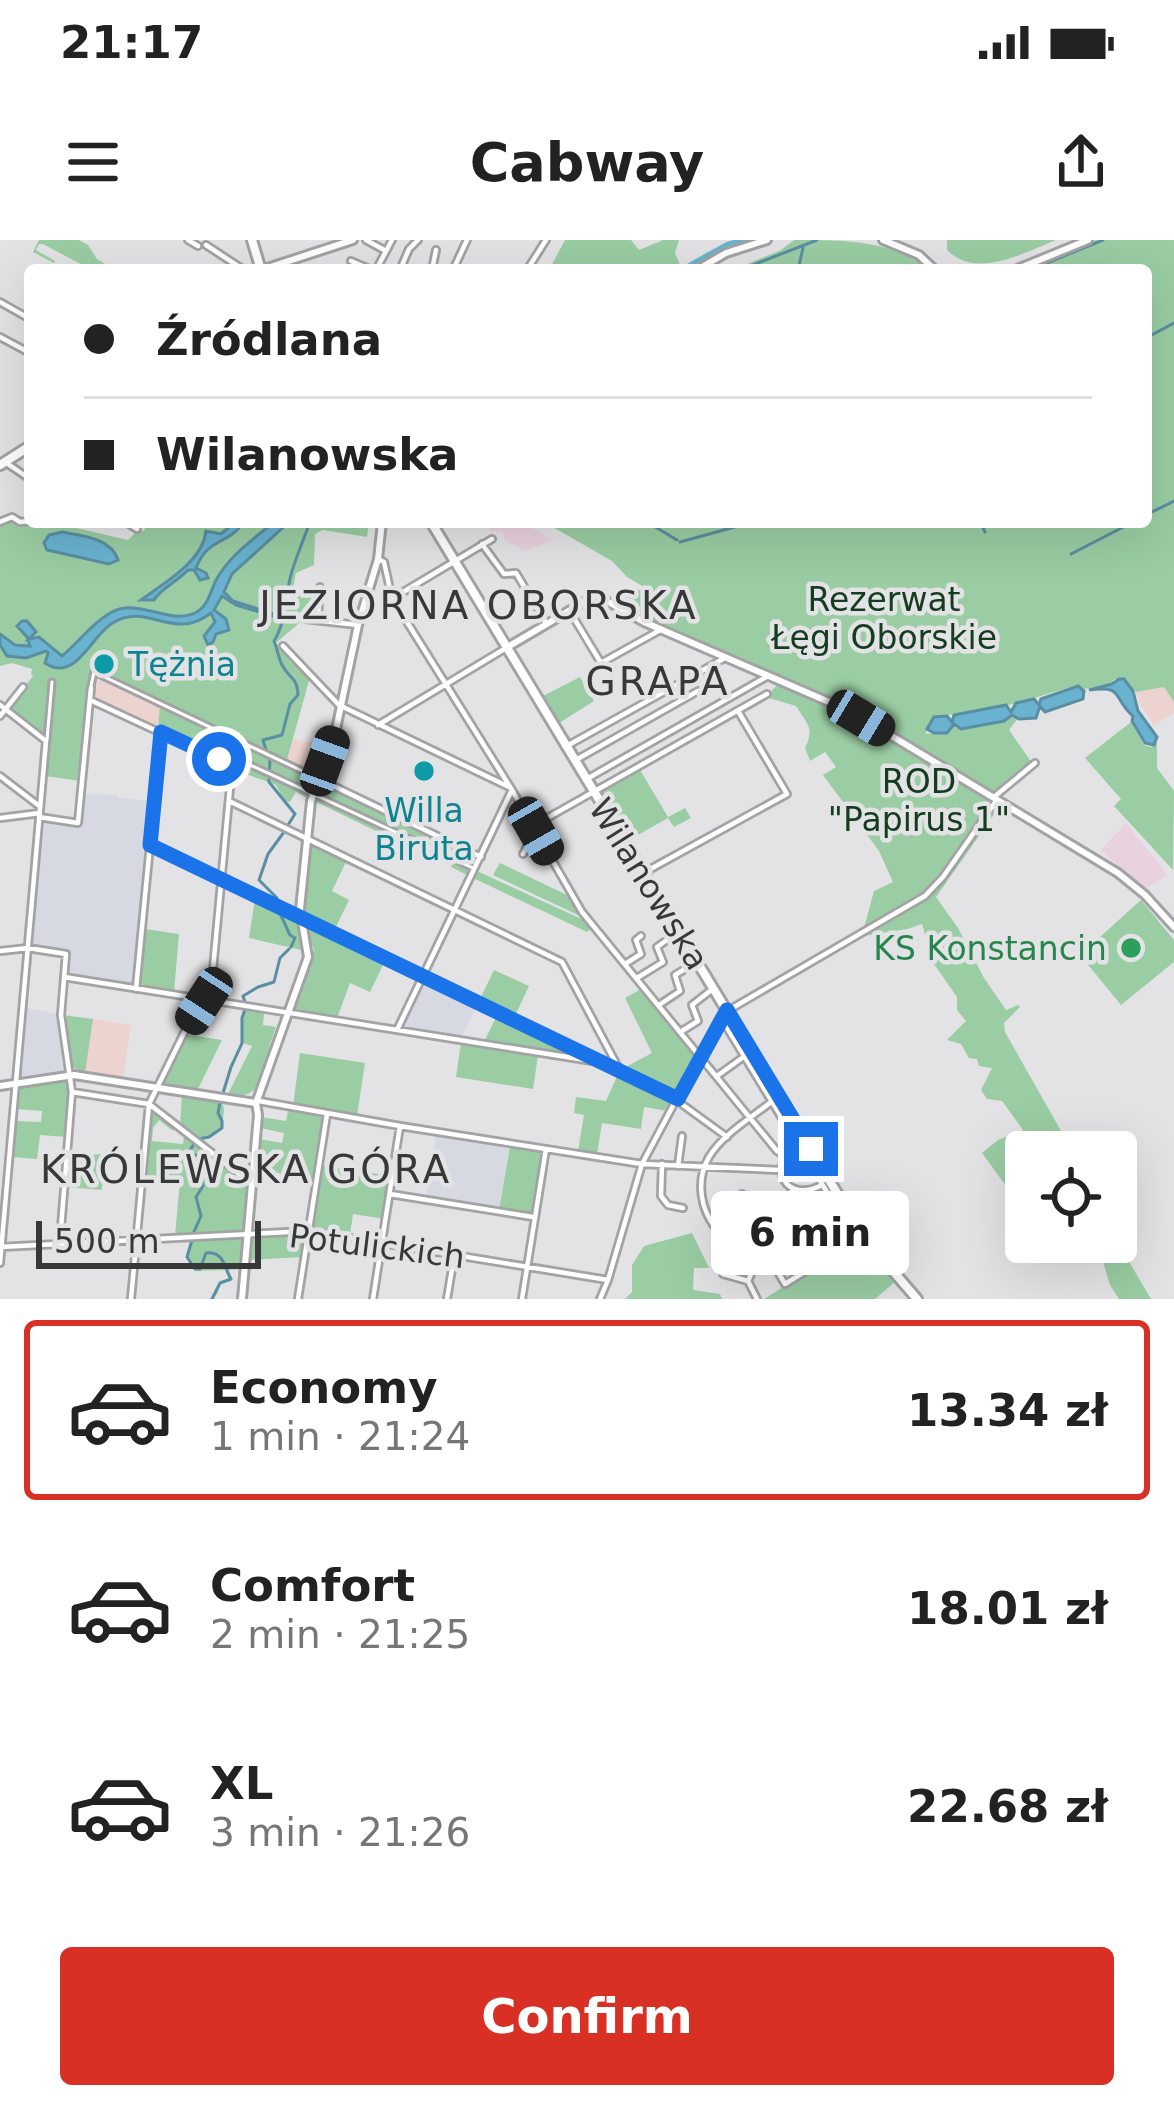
<!DOCTYPE html>
<html lang="en">
<head>
<meta charset="utf-8">
<style>
  body { margin:0; font-family:"DejaVu Sans",sans-serif; background:#f6f6f6; color:#222; height:100vh; display:flex; flex-direction:column; font-size:45px; white-space:nowrap }
  * { box-sizing:border-box; margin:0 }
  p { font-size:39px; color:#767676 }
  .icon { flex:none; width:66px; height:66px; fill:none; stroke:currentColor; stroke-width:2; stroke-linecap:round; stroke-linejoin:round }
  .map { position:relative; height:1059px; overflow:hidden }
  .sheet { display:flex; flex-direction:column; background:#fff; flex:1 }
  .sheet>* { flex:none }
  .hud { position:absolute; left:24px; top:24px; width:1128px; height:264px; border-radius:12px; box-shadow:0 12px 48px #0002; display:grid; align-content:center; height:264px; padding:0 60px; background:#fff }
  .buttons { position:absolute; left:1005px; top:891px; display:grid; gap:24px }
  .buttons a { display:grid; place-items:center; width:132px; height:132px; border-radius:12px; background:#fff; box-shadow:0 12px 48px #0002; font-size:60px }
  .scale { position:absolute; left:36px; bottom:30px; width:225px; box-sizing:border-box; padding-left:12px; border:6px solid #373838; border-top:0; font-size:33px; line-height:42px; white-space:nowrap; color:#373838; -webkit-text-stroke:9px #e3e3e5; paint-order:stroke }
  .end { position:absolute; width:54px; height:54px; margin:-27px; border:15px solid #1a73e8; background:#fff; box-shadow:0 0 0 6px #fff }
  .from { border-radius:50% }
  .bubble { position:absolute; height:84px; border-radius:12px; background:#fff; box-shadow:0 12px 48px #0002; font-size:39px; font-weight:700; line-height:84px; text-align:center }
  .car { position:absolute; width:36px; height:72px; margin:-36px -18px; border-radius:15px; box-shadow:0 0 9px 3px #0007; background:linear-gradient(#222 24%,#8ab4d8 0 40%,#222 0 76%,#8ab4d8 0 86%,#222 0) }
  .hud b { display:flex; align-items:center; gap:42px; height:114px; font-size:45px }
  .hud b+b { border-top:3px solid #e0e0e0 }
  .hud i { width:30px; height:30px; background:#222 }
  ul { padding:21px 0 0; list-style:none }
  li { display:flex; align-items:center; gap:36px; height:180px; margin:0 24px 18px; padding:0 36px; border:6px solid transparent; border-radius:12px }
  li div { flex:1 }
  li b { display:block; font-size:45px }
  li em { font-style:normal; font-weight:700 }
  li.on { border-color:#d93025 }
  li>.icon { width:108px; height:108px; stroke-width:1.5 }
  .cta { display:flex; gap:24px; margin-top:auto; padding:24px 60px }
  .cta a { flex:1; height:138px; border-radius:12px; background:#d93025; color:#fff; font-size:48px; font-weight:700; line-height:138px; text-align:center }
  .status { display:flex; justify-content:space-between; align-items:center; height:84px; padding:0 60px; background:#fff; direction:ltr }
  .status svg { height:33px; fill:currentColor }
  header { display:flex; justify-content:space-between; align-items:center; height:156px; padding:0 60px; background:#fff; font-size:54px; font-weight:700 }
  .map>svg:first-child { display:block }
  .commercial { fill:#edd3d0 }
  .industrial { fill:#e9d2df }
  .built { fill:#d6d9e2 }
  .green { fill:#9acda3 }
  .water { fill:#69b3d0; stroke:#5a8ea2; stroke-width:3 }
  .lines { fill:none; stroke-linecap:round; stroke-linejoin:round }
  .stream { stroke:#5a8ea2; stroke-width:3 }
  .canal { stroke:#69b3d0; stroke-width:6 }
  .pedestrian-casing { stroke:#a3a3a5; stroke-width:9 }
  .minor-casing { stroke:#a3a3a5; stroke-width:10 }
  .tertiary-casing { stroke:#a3a3a5; stroke-width:12 }
  .secondary-casing { stroke:#a3a3a5; stroke-width:14 }
  .pedestrian { stroke:#fff; stroke-width:3 }
  .minor { stroke:#fff; stroke-width:4.5 }
  .tertiary { stroke:#fff; stroke-width:6 }
  .secondary { stroke:#fff; stroke-width:8 }
  .route { stroke:#1a73e8; stroke-width:15 }
  .culture-dot { fill:#0f9aa8; stroke:#e3e3e5; stroke-width:4.5 }
  .leisure-dot { fill:#2e9e5b; stroke:#e3e3e5; stroke-width:4.5 }
  .labels { text-anchor:middle; dominant-baseline:central; stroke-width:9; stroke-linejoin:round; paint-order:stroke }
  .park-label { font-size:33px; fill:#143c1f; stroke:#e3e3e5 }
  .culture-label { font-size:33px; fill:#0d838f; stroke:#e3e3e5; text-anchor:start }
  .street-label { font-size:33px; fill:#373838; stroke:#e3e3e5 }
  .leisure-label { font-size:33px; fill:#27864d; stroke:#e3e3e5; text-anchor:end }
  .quarter-label { font-size:39px; letter-spacing:3px; fill:#373838; stroke:#e3e3e5 }
</style>
</head>
<body>
<div class="status"><b>21:17</b><svg viewBox="0 0 49 12"><path d="M0 12V9h3v3zM5 12V6h3v6zM10 12V3h3v9zM15 12V0h3v12zM26 1h20v11H26zM47 4h2v5h-2z"/></svg></div>
<header><svg class="icon" aria-label="menu" viewBox="0 0 24 24"><path d="M4 6h16M4 12h16M4 18h16"/></svg>Cabway<svg class="icon" aria-label="share" viewBox="0 0 24 24"><path d="M12 15V3M7 8l5-5 5 5M5 13v7h14v-7"/></svg></header>
<div class="map">
<svg width="1174" height="1059" viewBox="0 0 1174 1059">
  <rect width="100%" height="100%" fill="#e3e3e5"/>
  <path class="commercial" d="M99 436 160 465 158 490 92 459 94 438Z
    M1164 446 1174 462V473L1154 485 1140 464 1136 452Z
    M293 499 329 506 321 519 318 534 287 520Z
    M93 779 131 785 123 839 85 833Z"/>
  <path class="industrial" d="M482 282H521L553 300 525 311 506 301 502 290 491 292 488 282Z
    M1126 583 1168 635 1144 650 1101 610Z"/>
  <path class="built" d="M83 554 117 555 118 558 152 561 148 601 145 604 148 608 138 710 132 721 135 722 136 729 132 746 68 736V713L30 705 41 579 80 585Z
    M424 740 477 765 461 798 401 788Z
    M26 768 59 774 62 831 22 838 20 836Z
    M436 896 509 908 499 968 426 956Z"/>
  <path class="green" d="M39 0H79L88 5 97 19 115 30 89 28 90 30H69L73 24 88 28 43 4H39L36 10 55 21 54 23 33 12Z
    M565 0H631L639 10 663 0H679L675 13 681 27 676 30H549Z
    M794 0C844 0 893 0 932 30H733L781 10Z
    M947 0H1056C1025 12 977 40 947 10Z
    M1096 0H1174V462L1164 447 1136 452 1121 438 1113 440 1112 444 1085 449 1077 445 1014 464 936 477 925 494 950 491 954 484 956 488 1013 475 1018 478 1009 490 1032 523 993 553 888 490 778 436 616 364 621 348 631 353 634 347 652 356 654 353 627 337 612 321 544 282H1146V30H1020Z
    M10 279 25 284 73 282 72 287 128 300 138 290 143 291 151 282 369 283 367 297 323 290 315 294 314 325 296 333 293 348 300 354 317 356 315 379 305 378 276 403 310 437 287 520 317 535 309 559 296 552 290 562 284 560 276 545 246 534 249 526 235 519 234 525 158 490 160 465 99 436 90 439 80 541 45 536 52 459H49L43 496 8 467 33 436 31 434 32 429 12 423 0 426V284Z
    M580 437 594 461 556 485 539 458Z
    M779 443 844 473 993 562 935 648 997 563 1000 566 936 657 958 688 984 738 1006 770 1018 765 1020 767 1004 783 1005 792 1073 912H1026V966L1022 968 982 913 998 900 1023 890 1002 861 987 859 981 850 992 828 979 826 977 819 969 818 961 804 947 800 966 781 957 770V757L934 724 922 684 907 689 857 697 864 688 874 651 893 642 879 611 823 535 836 527 825 512 810 521 805 508C815 488 807 484 796 466L769 458 772 450Z
    M1131 482 1144 505 1151 507 1157 502V528L1174 551 1173 630 1114 566 1121 559 1085 518Z
    M640 530 668 577 685 568 691 578 674 587 668 578 629 600 600 553Z
    M322 545 341 551V554L475 616 477 620 469 636 451 627 453 621 385 590 382 594 314 561 319 556Z
    M310 605 347 620 332 651 349 660 334 691 310 680 303 672Z
    M500 623 571 657 582 677 493 635Z
    M477 631 586 681 592 688 587 692 473 638Z
    M255 658 295 677 306 711 249 698Z
    M1141 660 1174 700V722L1121 765 1080 715Z
    M304 683 385 721 370 752 350 743 337 778 292 768 314 710Z
    M145 689 179 694 174 752 139 746Z
    M494 730 529 746 514 778 479 761Z
    M643 748 698 816 676 856 622 829 652 813 625 758Z
    M246 769 264 773 263 785 276 787 269 807 272 808C262 836 263 859 227 856L252 806 243 803 242 778Z
    M63 775 93 779 85 833 72 827Z
    M497 775 585 818 484 802Z
    M185 794 222 800 197 851 160 845Z
    M461 803 538 815 533 849 456 837Z
    M300 813 365 823 357 876 293 866Z
    M619 832 674 859 667 871 644 867 641 889 602 883 597 914 578 911 584 875 574 873 576 857 606 861Z
    M69 840 71 849 66 897 40 895 37 919 11 917 15 881 41 882 42 871 16 869 18 849Z
    M182 855 222 862 224 869 222 889 210 898 199 900 180 885Z
    M150 869 174 888 173 891 159 880 153 888 152 901 183 904 184 895 249 947 245 991 175 996 180 940 144 937Z
    M288 870 325 876 314 946 256 925 259 899 282 903 284 893 260 888 261 877 286 881Z
    M510 906 543 911 534 975 499 970Z
    M105 914 102 950 66 947 69 916Z
    M322 925 390 936 384 979 353 974 350 995 311 989Z
    M1116 991 1131 1025 1151 1059H1119L1110 1045 1097 1002H1116Z
    M692 993 709 1028H694L693 1050 720 1054 722 1059H625L632 1052V1025L644 1006Z
    M304 994 303 1017 248 1020 252 997Z
    M244 998 241 1029 227 1030 232 1040 221 1043 217 1054 211 1059 220 1042 229 1040 225 1030 196 1031 186 1017 191 1000Z
    M859 999 896 1041 875 1059H764Z"/>
  <path class="water" d="M235 282H244C227 306 208 297 196 328L206 333 208 338 200 340 194 330H188C178 341 160 349 154 360H141C162 344 203 322 206 291L221 294Z
    M274 282H289L232 334 224 352 233 361 277 375 276 377 236 365 222 356 214 370 226 379 229 390 216 394 213 402 208 405 204 396 215 382 211 373C172 403 148 360 111 384 90 398 75 443 45 423L48 413 46 411 26 418 7 416 0 405V394L15 405 30 406 27 397 17 386 22 381H27L36 392 29 399 39 397 62 416C78 403 93 382 112 372 139 358 169 385 195 373 207 367 210 354 215 342 228 317 252 300 274 282Z
    M62 292C83 296 111 298 118 320L109 324 47 310 44 303 49 295Z
    M1119 439H1124L1133 451 1138 471 1157 497 1154 505 1145 503 1132 481 1133 476C1112 458 1125 445 1089 450L1112 444Z
    M1078 446 1084 451 1083 459 1045 472 1040 466 1036 478 1019 479 1012 475 1004 481 961 489 954 484 947 493H934L927 489 934 477 947 476 952 482 954 475 1006 465 1011 472 1016 463 1034 459 1039 465 1041 459Z"/>
  <g class="lines">
    <path class="stream" d="M740 30 817 0
      M798 30 803 8
      M1030 30 1103 0
      M1146 98 1174 83
      M1146 275 1174 261
      M647 282 677 300
      M980 282 985 292
      M680 302 753 282
      M1071 314 1133 282
      M266 510 263 500 282 495 290 464 298 455C297 436 290 440 282 425 279 419 277 408 274 401 287 380 285 354 292 331 297 315 304 298 310 282
      M270 519 269 542 295 574 288 585
      M277 664V658L259 640 268 614 284 592
      M278 669 290 695 295 698 291 707
      M245 762 243 756 258 747 274 742 280 718 289 709
      M223 853 231 827 242 803V778L245 769
      M199 899 209 897 222 888V881L218 873 220 862
      M193 994 201 976 196 957 203 946 199 935 198 916 189 912 194 904
      M192 1000 187 1017 195 1029H200L206 1013C224 1011 224 1027 231 1039L220 1043 212 1059"/>
    <path class="canal" d="M682 30 727 5 745 0
      M280 376 282 377"/>
    <g class="pedestrian-casing">
      <path id="pedestrian" d="M91 446 94 432 315 537
        M47 500 52 442
        M233 517 473 628
        M232 526 236 501"/>
    </g>
    <g class="minor-casing">
      <path id="minor" d="M188 0 198 6
        M366 0 386 11
        M206 5 244 30
        M351 21 372 30
        M376 30 392 0
        M400 30 409 9 418 0
        M432 30 436 10
        M453 30 467 0
        M527 30 546 0
        M0 62 30 79
        M0 97 30 113
        M5 222 30 239
        M0 282 12 277 20 282 30 281
        M126 282 137 289
        M482 304 504 334 516 333 546 383
        M378 319 384 322 391 354 397 366 512 550 582 672 777 911 784 916
        M393 358 492 299
        M569 370 601 423 662 389
        M318 377 320 347
        M305 379 358 385
        M283 406 339 465 509 547
        M90 460 232 526 210 761
        M0 465 46 501 0 1023
        M0 476 23 447
        M378 485 506 408
        M565 507 723 419
        M574 521 698 451
        M0 536 38 565
        M319 539 481 617
        M585 540 768 436
        M994 557 1035 523
        M229 561 562 722 617 825 616 829
        M39 577 78 583 91 448
        M0 578 40 573
        M533 586 767 454
        M150 605 678 859
        M523 614 536 591
        M645 632 787 554 738 471
        M0 711 28 708 66 714 61 775 72 852 60 1000
        M625 724 641 714 636 700 641 696
        M64 737 592 821
        M637 738 663 722 657 707 677 693
        M136 749 161 492
        M659 765 680 751 675 735 695 723
        M718 781 726 786 856 1000 785 1044 764 1009 793 948
        M397 790 511 552
        M682 791 698 781 692 765 710 751
        M717 836 742 818
        M72 852 149 864 252 944
        M259 861 400 886 642 924 781 930
        M771 862C751 878 722 895 709 917 686 956 716 1014 764 1009 785 1007 818 981 837 969
        M683 865 727 897
        M798 904C766 926 785 963 820 946
        M662 924 661 956 668 965 683 968
        M678 926 682 896
        M390 954 533 977
        M742 954 753 971 773 987
        M821 979 830 995
        M807 987 817 1003
        M794 995 805 1012
        M781 1003 792 1020
        M0 1007 308 991 608 1040
        M723 1034 748 1041
        M131 1059 149 864 184 793 205 760
        M298 1059 327 874
        M373 1059 400 886
        M447 1059 454 1017
        M522 1059 546 909
        M600 1059 608 1040 642 924 722 774 925 656 943 637 996 561
        M757 1059 748 1041 756 1023 767 1015"/>
    </g>
    <g class="tertiary-casing">
      <path id="tertiary" d="M883 0 919 15 935 30
        M261 30 353 0
        M697 30 726 13 767 0
        M1015 30 1088 0
        M506 408 596 355 644 382 852 472 1118 633 1145 655 1174 687
        M0 846 74 835 256 863
        M256 863 308 717 300 669 311 561 335 494 358 385 378 319 382 282
        M242 1059 258 875 256 863"/>
    </g>
    <g class="secondary-casing">
      <path id="secondary" d="M252 0 261 30
        M0 225 30 206
        M431 282 863 996 917 1059"/>
    </g>
    <use href="#pedestrian" class="pedestrian"/>
    <use href="#minor" class="minor"/>
    <use href="#tertiary" class="tertiary"/>
    <use href="#secondary" class="secondary"/>
  </g>
  <g class="lines">
    <path class="route" d="M219 519 161 492 150 605 678 859 727 770 811 909"/>
  </g>
  <g class="culture-dot">
    <circle cx="104" cy="424" r="12"/>
    <circle cx="424" cy="531" r="12"/>
  </g>
  <circle class="leisure-dot" cx="1131" cy="708" r="12"/>
  <g class="labels">
    <g class="park-label">
      <text x="884" y="359">Rezerwat<tspan x="884" dy="38">Łęgi Oborskie</tspan></text>
      <text x="919" y="541">ROD<tspan x="919" dy="38">"Papirus 1"</tspan></text>
    </g>
    <g class="culture-label">
      <text x="128" y="424">Tężnia</text>
      <text x="424" y="570" text-anchor="middle">Willa<tspan x="424" dy="38">Biruta</tspan></text>
    </g>
    <g class="street-label">
      <text transform="translate(649 644) rotate(58)">Wilanowska</text>
      <text transform="translate(377 1006) rotate(7)">Potulickich</text>
    </g>
    <g class="leisure-label">
      <text x="1107" y="708">KS Konstancin</text>
    </g>
    <g class="quarter-label">
      <text x="479" y="365">JEZIORNA OBORSKA</text>
      <text x="658" y="441">GRAPA</text>
      <text x="246" y="929">KRÓLEWSKA GÓRA</text>
    </g>
  </g>
</svg>
<div class="buttons">
<a><svg class="icon" aria-label="locate" viewBox="0 0 24 24"><circle cx="12" cy="12" r="6"/><path d="M12 2v4M12 18v4M2 12h4M18 12h4"/></svg></a>
</div>
<div class="scale">500 m</div>
<i class="end from" style="left:219px;top:519px"></i>
<i class="end" style="left:811px;top:909px"></i>
<div class="bubble" style="left:711px;top:951px;width:198px">6 min</div>
<i class="car" style="left:861px;top:478px;rotate:121deg"></i>
<i class="car" style="left:325px;top:521px;rotate:20deg"></i>
<i class="car" style="left:536px;top:591px;rotate:150deg"></i>
<i class="car" style="left:204px;top:761px;rotate:213deg"></i>
<div class="hud">
<b><i class="from"></i>Źródlana</b>
<b><i></i>Wilanowska</b>
</div>
</div>
<section class="sheet">
<ul>
<li class="on"><svg class="icon" aria-label="car" viewBox="0 0 24 24"><path d="M5 17H2v-5l4-1 3-4h7l3 4 3 1v5h-3M9 17h6M6 11h13"/><circle cx="7" cy="17" r="2"/><circle cx="17" cy="17" r="2"/></svg><div><b>Economy</b><p>1 min · 21:24</p></div><em>13.34 zł</em></li>
<li><svg class="icon" aria-label="car" viewBox="0 0 24 24"><path d="M5 17H2v-5l4-1 3-4h7l3 4 3 1v5h-3M9 17h6M6 11h13"/><circle cx="7" cy="17" r="2"/><circle cx="17" cy="17" r="2"/></svg><div><b>Comfort</b><p>2 min · 21:25</p></div><em>18.01 zł</em></li>
<li><svg class="icon" aria-label="car" viewBox="0 0 24 24"><path d="M5 17H2v-5l4-1 3-4h7l3 4 3 1v5h-3M9 17h6M6 11h13"/><circle cx="7" cy="17" r="2"/><circle cx="17" cy="17" r="2"/></svg><div><b>XL</b><p>3 min · 21:26</p></div><em>22.68 zł</em></li>
</ul>
<div class="cta"><a>Confirm</a></div>
</section>
</body>
</html>
